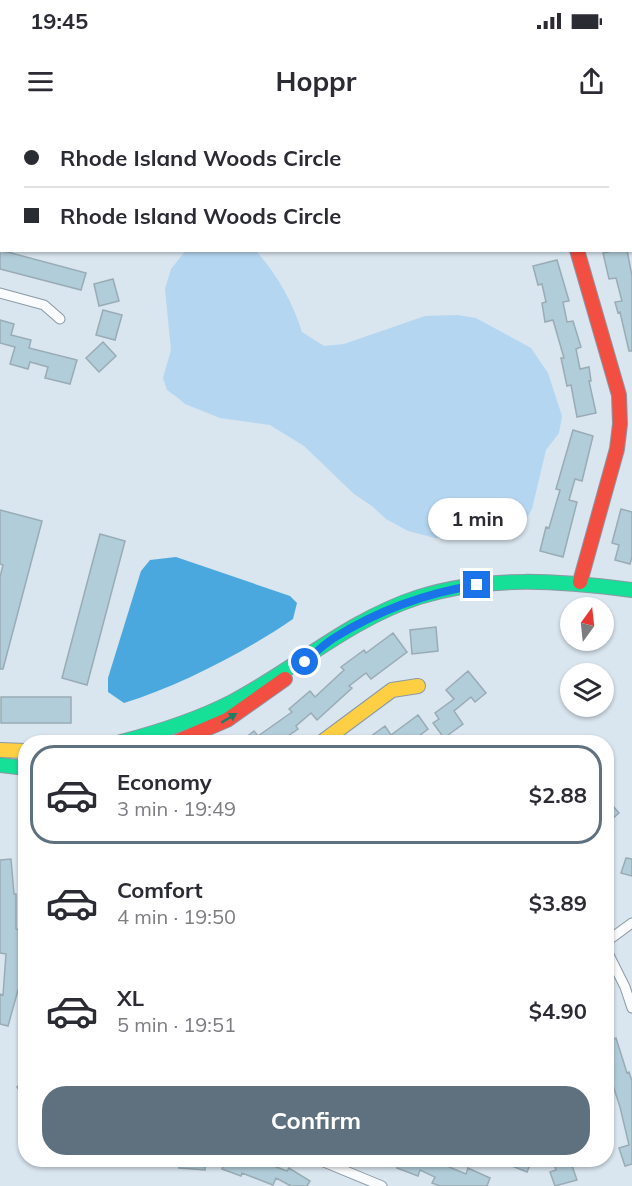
<!DOCTYPE html>
<html lang="en">
<head>
<meta charset="utf-8">
<style>
  body { margin:0; font-family:Mulish,sans-serif; background:#f7f7f7; color:#2b2b33; height:100vh; display:flex; flex-direction:column; font-size:22px; white-space:nowrap }
  * { box-sizing:border-box; margin:0 }
  p { font-size:20px; color:#7c7c81 }
  .icon { flex:none; width:33px; height:33px; fill:none; stroke:currentColor; stroke-width:2; stroke-linecap:round; stroke-linejoin:round }
  .map { position:relative; flex:1; overflow:hidden }
  .sheet { position:absolute; left:18px; top:615px; width:596px; height:432px; display:flex; flex-direction:column; background:#fff; border-radius:24px; box-shadow:0 2px 4px #0004 }
  .sheet>* { flex:none }
  .top-card { position:absolute; left:0px; top:0px; width:633px; height:132px; box-shadow:0 2px 4px #0004; display:grid; align-content:center; height:132px; padding:0 24px; background:#fff }
  .needle { width:39px; rotate:15deg }
  .buttons { position:absolute; left:560px; top:477px; display:grid; gap:12px }
  .buttons a { display:grid; place-items:center; width:54px; height:54px; border-radius:50%; background:#fff; box-shadow:0 2px 4px #0004; font-size:30px }
  .end { position:absolute; width:27px; height:27px; margin:-14px; border:8px solid #1a73e8; background:#fff; box-shadow:0 0 0 3px #fff }
  .from { border-radius:50% }
  .bubble { position:absolute; height:42px; border-radius:21px; background:#fff; box-shadow:0 2px 4px #0004; font-size:20px; font-weight:700; line-height:42px; text-align:center }
  .top-card b { display:flex; align-items:center; gap:21px; height:57px; font-size:22px }
  .top-card b+b { border-top:2px solid #e1e1e2 }
  .top-card i { width:15px; height:15px; background:#2b2b33 }
  ul { padding:10px 0 0; list-style:none }
  li { display:flex; align-items:center; gap:18px; height:99px; margin:0 12px 9px; padding:0 12px; border:3px solid transparent; border-radius:24px }
  li div { flex:1 }
  li b { display:block; font-size:22px }
  li em { font-style:normal; font-weight:700 }
  li.active { border-color:#5f717f }
  li>.icon { width:54px; height:54px; stroke-width:1.5 }
  .primary-button { display:flex; gap:12px; margin-top:auto; padding:12px 24px }
  .primary-button a { flex:1; height:69px; border-radius:24px; background:#5f717f; color:#fff; font-size:24px; font-weight:700; line-height:69px; text-align:center }
  .status { display:flex; justify-content:space-between; align-items:center; height:42px; padding:0 30px; background:#fff; direction:ltr }
  .status svg { height:16px; fill:currentColor }
  header { display:flex; justify-content:space-between; align-items:center; height:78px; padding:0 24px; background:#fff; font-size:27px; font-weight:700 }
  .map>svg:first-child { display:block }
  .green { fill:#b5d6f1 }
  .water { fill:#4ba8de }
  .building { fill:#b1cdd9; stroke:#99acb5; stroke-width:1.5 }
  .lines { fill:none; stroke-linecap:round; stroke-linejoin:round }
  .street-casing { stroke:#8a99a4; stroke-width:11 }
  .fast-casing { stroke:#8a99a4; stroke-width:16 }
  .slow-casing { stroke:#8a99a4; stroke-width:16 }
  .jam-casing { stroke:#8a99a4; stroke-width:16 }
  .street { stroke:#f9fbfd; stroke-width:9 }
  .fast { stroke:#16e098; stroke-width:14 }
  .slow { stroke:#ffcf43; stroke-width:14 }
  .jam { stroke:#f24e42; stroke-width:14 }
  .oneway { fill:#1a8169 }
  .route { stroke:#1a73e8; stroke-width:8 }
</style>
</head>
<body>
<div class="status"><b>19:45</b><svg viewBox="0 0 49 12"><path d="M0 12V9h3v3zM5 12V6h3v6zM10 12V3h3v9zM15 12V0h3v12zM26 1h20v11H26zM47 4h2v5h-2z"/></svg></div>
<header><svg class="icon" aria-label="menu" viewBox="0 0 24 24"><path d="M4 6h16M4 12h16M4 18h16"/></svg>Hoppr<svg class="icon" aria-label="share" viewBox="0 0 24 24"><path d="M12 15V3M7 8l5-5 5 5M5 13v7h14v-7"/></svg></header>
<div class="map">
<svg width="632" height="1066" viewBox="0 0 632 1066">
  <rect width="100%" height="100%" fill="#d9e5ef"/>
  <path class="green" d="M186 130 256 131C277 154 293 183 302 212L324 226 344 224 425 196 457 195 476 198 531 228 548 253 562 296 559 313 546 330 532 389 527 398 511 411 488 418H435L408 411 386 399 372 386 354 374 304 326 270 305 220 298 185 284 178 278 167 270 163 258 171 230 165 169 171 149Z"/>
  <path class="water" d="M176 437 290 476 297 483 293 499C245 532 179 566 124 583L108 572V558L141 451 150 440Z"/>
  <path class="building" d="M0 130 86 153 81 170 0 149Z
    M617 130H627L632 156V231H629L620 192 618 193 615 182 622 181 616 158 609 159 603 133Z
    M557 140 569 181 563 182 567 202 573 201 581 227 576 229 580 249 589 247 591 261H589L596 293 577 297 571 265 567 266 561 238H564L553 200 545 202 542 183 546 182 542 164 538 165 533 146Z
    M113 159 119 181 99 186 94 164Z
    M103 190 122 195 115 220 96 215Z
    M0 200 14 204 11 215 31 220 29 228 77 240 70 264 45 258 48 247 30 242 28 249 10 244 15 227 0 223Z
    M103 222 116 236 99 252 86 238Z
    M573 310 593 316 582 361 575 359 569 380 577 382 563 437 540 431 546 407 549 408 560 370 556 369Z
    M621 389 632 392V437L630 444 615 440 619 425 612 423Z
    M0 390 42 401 3 549H0V457L3 445 0 444Z
    M100 414 125 421 87 565 62 558Z
    M436 507 438 531 412 534 410 510Z
    M393 513 407 532 371 559 366 553 349 566 352 568 317 600 311 593 296 606 298 609 279 622H240L254 611 258 616 292 592 289 589 310 571 315 577 344 550 341 547 364 530 366 533Z
    M468 551 486 573 475 582 471 577 454 591 463 604 444 618 433 603 439 599 435 593 454 579 446 570Z
    M1 577H71V603H1Z
    M418 595 428 609 411 622H403L400 618 396 621 397 622H363L385 606 391 615Z
    M606 678 619 693 606 704Z
    M626 738 632 739V756L621 753Z
    M11 739 14 774H16V809L21 810 19 842 23 843 21 870H18L8 906 0 904V874L3 875 6 834 0 833V740Z
    M606 905 612 920 616 918 627 953 629 952 632 961V1044L625 1046 619 1028 629 1025 620 987 608 950H606Z
    M26 961V980L17 967Z
    M180 1040H205V1050L179 1048Z
    M226 1040H258L287 1051 289 1048 310 1061 307 1066H291L276 1058 273 1065 242 1053 241 1056 222 1049Z
    M383 1040H446L452 1042 449 1047 466 1054 468 1048 490 1058 487 1066H440L432 1063 435 1057 420 1050 418 1056 397 1048 398 1046Z
    M497 1040H532L527 1052Z
    M553 1040H570L577 1060 555 1066 550 1052 556 1050Z"/>
  <g class="lines">
    <g class="street-casing">
      <path id="street" d="M349 0 354 2
        M34 2 36 0
        M0 34 2 33
        M0 173 44 185 60 199
        M606 822 632 803
        M606 829 625 867 632 888
        M319 1040 382 1066"/>
    </g>
    <g class="fast-casing">
      <path id="fast" d="M121 622C159 612 197 600 232 582 297 548 348 500 419 477 489 455 561 461 632 470
        M0 645 26 648"/>
    </g>
    <g class="slow-casing">
      <path id="slow" d="M322 622 392 570 418 566
        M0 630 26 631"/>
    </g>
    <g class="jam-casing">
      <path id="jam" d="M577 130 619 275 620 304 617 329 580 462
        M176 622 227 600 285 559"/>
    </g>
    <use href="#street" class="street"/>
    <use href="#fast" class="fast"/>
    <use href="#slow" class="slow"/>
    <use href="#jam" class="jam"/>
  </g>
  <defs><path id="oneway-solid" d="M-6-.8H1V-3.2L6.5 0L1 3.2V.8H-6Z" transform="scale(1.5)"/></defs>
  <use class="oneway" href="#oneway-solid" transform="translate(229 598) rotate(-31)"/>
  <g class="lines">
    <path class="route" d="M305 542C314 534 323 525 334 518 377 491 426 473 477 465"/>
  </g>
</svg>
<div class="buttons">
<a><svg class="needle" viewBox="-14 -14 28 28"><path d="M0-13l5 13h-10z" fill="#e53935"/><path d="M0 13l5-13h-10z" fill="#7c7c81"/></svg></a>
<a><svg class="icon" aria-label="layers" viewBox="0 0 24 24"><path d="M12 4l9 5-9 5-9-5zM3 14l9 5 9-5"/></svg></a>
</div>
<i class="end from" style="left:305px;top:542px"></i>
<i class="end" style="left:477px;top:465px"></i>
<div class="bubble" style="left:428px;top:378px;width:99px">1 min</div>
<div class="top-card">
<b><i class="from"></i>Rhode Island Woods Circle</b>
<b><i></i>Rhode Island Woods Circle</b>
</div>
<section class="sheet">
<ul>
<li class="active"><svg class="icon" aria-label="car" viewBox="0 0 24 24"><path d="M5 17H2v-5l4-1 3-4h7l3 4 3 1v5h-3M9 17h6M6 11h13"/><circle cx="7" cy="17" r="2"/><circle cx="17" cy="17" r="2"/></svg><div><b>Economy</b><p>3 min · 19:49</p></div><em>$2.88</em></li>
<li><svg class="icon" aria-label="car" viewBox="0 0 24 24"><path d="M5 17H2v-5l4-1 3-4h7l3 4 3 1v5h-3M9 17h6M6 11h13"/><circle cx="7" cy="17" r="2"/><circle cx="17" cy="17" r="2"/></svg><div><b>Comfort</b><p>4 min · 19:50</p></div><em>$3.89</em></li>
<li><svg class="icon" aria-label="car" viewBox="0 0 24 24"><path d="M5 17H2v-5l4-1 3-4h7l3 4 3 1v5h-3M9 17h6M6 11h13"/><circle cx="7" cy="17" r="2"/><circle cx="17" cy="17" r="2"/></svg><div><b>XL</b><p>5 min · 19:51</p></div><em>$4.90</em></li>
</ul>
<div class="primary-button"><a>Confirm</a></div>
</section>
</div>
</body>
</html>
